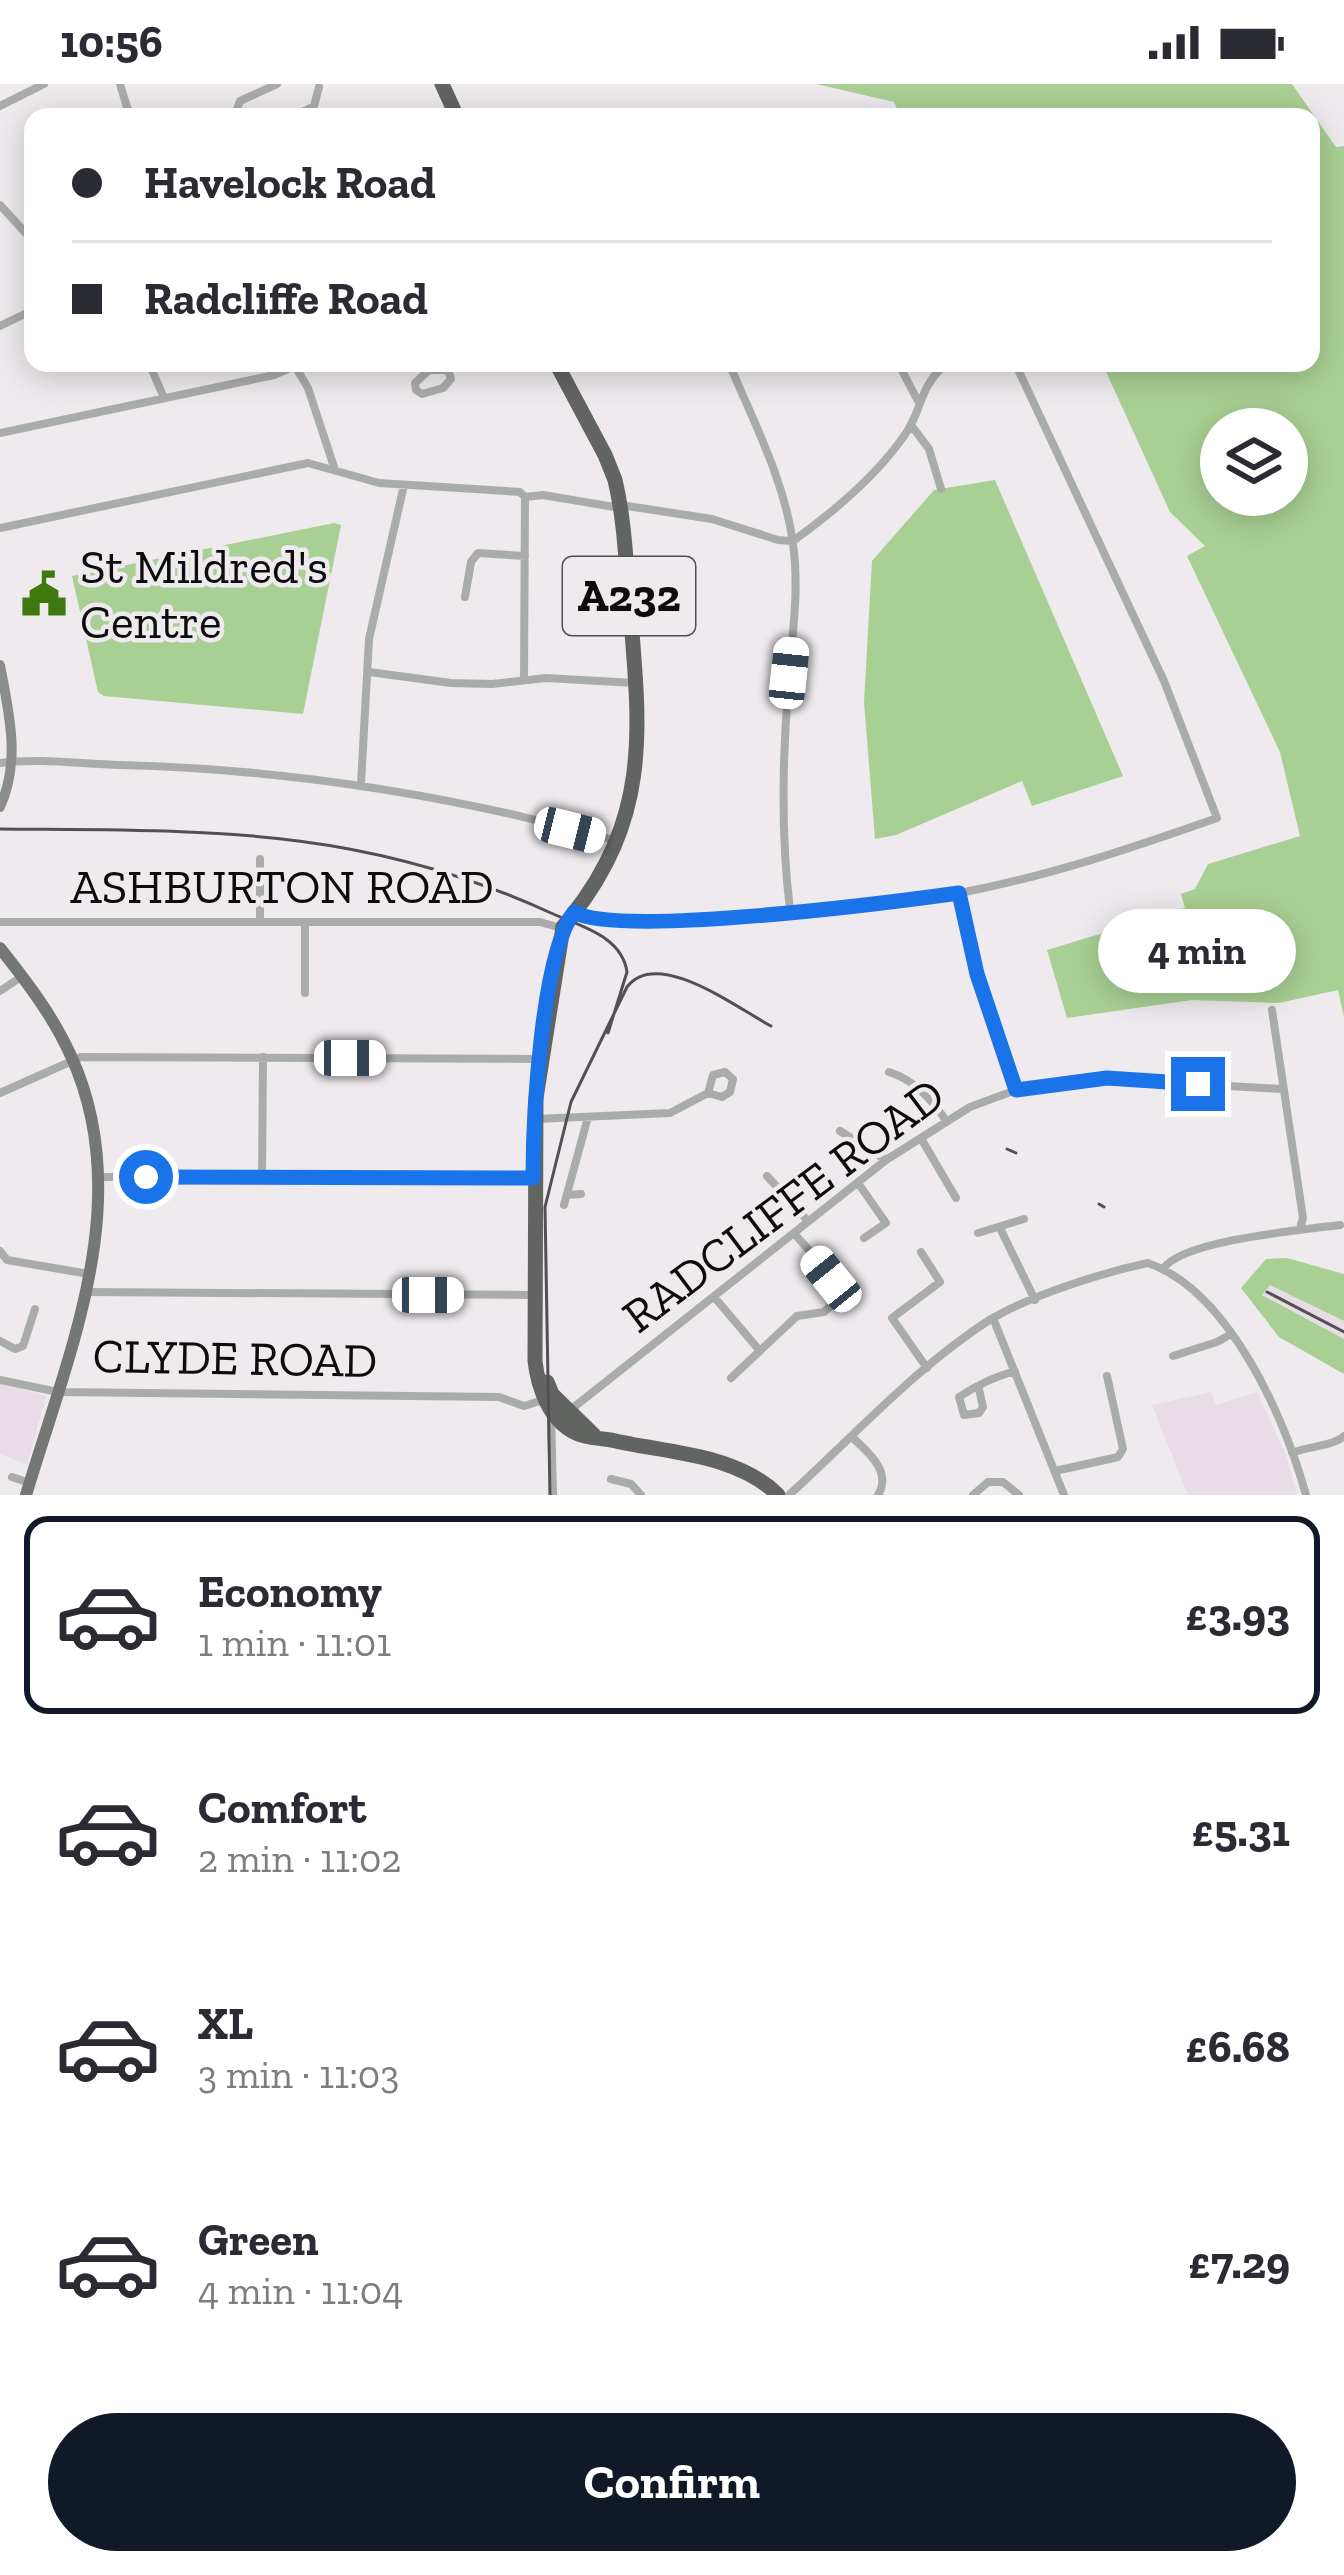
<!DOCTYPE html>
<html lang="en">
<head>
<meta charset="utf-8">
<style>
  body { margin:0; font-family:"Zilla Slab",serif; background:#f2f2f3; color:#2b2b33; height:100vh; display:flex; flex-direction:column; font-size:45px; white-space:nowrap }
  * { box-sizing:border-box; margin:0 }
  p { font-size:39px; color:#7c7c81 }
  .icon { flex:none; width:66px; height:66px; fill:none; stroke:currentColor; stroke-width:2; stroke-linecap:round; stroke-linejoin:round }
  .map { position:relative; height:1411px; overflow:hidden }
  .sheet { display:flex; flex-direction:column; background:#fff; flex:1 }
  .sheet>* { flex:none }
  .guide { position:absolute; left:24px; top:24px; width:1296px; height:264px; border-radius:24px; box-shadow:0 6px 30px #0003; display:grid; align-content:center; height:264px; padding:0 48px; background:#fff }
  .buttons { position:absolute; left:1200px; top:324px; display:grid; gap:24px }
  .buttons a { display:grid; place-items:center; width:108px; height:108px; border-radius:50%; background:#fff; box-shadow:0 6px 30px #0003; font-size:60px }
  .end { position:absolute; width:54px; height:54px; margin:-27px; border:15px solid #1a73e8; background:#fff; box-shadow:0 0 0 6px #fff }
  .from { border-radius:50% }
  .bubble { position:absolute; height:84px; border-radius:42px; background:#fff; box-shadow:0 6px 30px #0003; font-size:39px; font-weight:700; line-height:84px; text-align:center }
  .car { position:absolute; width:36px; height:72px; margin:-36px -18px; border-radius:15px; box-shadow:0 0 9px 3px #0007; background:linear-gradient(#fff 24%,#345 0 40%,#fff 0 76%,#345 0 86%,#fff 0) }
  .guide b { display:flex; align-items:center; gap:42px; height:114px; font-size:45px }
  .guide b+b { border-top:3px solid #e1e1e2 }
  .guide i { width:30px; height:30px; background:#2b2b33 }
  ul { padding:21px 0 0; list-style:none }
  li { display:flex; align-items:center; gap:36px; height:198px; margin:0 24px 18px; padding:0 24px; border:6px solid transparent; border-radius:24px }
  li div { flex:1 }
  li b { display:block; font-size:45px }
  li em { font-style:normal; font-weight:700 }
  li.active { border-color:#111827 }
  li>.icon { width:108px; height:108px; stroke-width:1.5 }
  .cta { display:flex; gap:24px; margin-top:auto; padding:24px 48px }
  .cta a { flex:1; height:138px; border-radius:72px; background:#111827; color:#fff; font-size:48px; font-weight:700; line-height:138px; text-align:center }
  .status { display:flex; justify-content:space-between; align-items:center; height:84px; padding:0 60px; background:#fff; direction:ltr }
  .status svg { height:33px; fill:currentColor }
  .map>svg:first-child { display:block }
  .built { fill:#e8dde6 }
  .green { fill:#a9d094; fill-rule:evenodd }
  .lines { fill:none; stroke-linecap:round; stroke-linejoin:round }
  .street { stroke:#aaacaa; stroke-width:8 }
  .secondary { stroke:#8b8d8a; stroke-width:10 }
  .primary { stroke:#747773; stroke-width:12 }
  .highway { stroke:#616460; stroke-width:15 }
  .tram { stroke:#525052; stroke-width:3 }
  .highway-bridge { stroke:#616460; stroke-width:15 }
  .route { stroke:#1a73e8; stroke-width:15 }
  .labels { text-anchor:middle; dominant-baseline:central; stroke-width:9; stroke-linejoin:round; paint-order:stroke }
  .shield { fill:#eeeaee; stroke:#504f50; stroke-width:3 }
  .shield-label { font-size:45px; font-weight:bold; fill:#0d0c0d }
  .poi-label { font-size:48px; fill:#0d0c0d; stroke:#eeeaee; text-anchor:start }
  .street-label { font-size:48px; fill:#0d0c0d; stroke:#eeeaee }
</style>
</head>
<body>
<div class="status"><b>10:56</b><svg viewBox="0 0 49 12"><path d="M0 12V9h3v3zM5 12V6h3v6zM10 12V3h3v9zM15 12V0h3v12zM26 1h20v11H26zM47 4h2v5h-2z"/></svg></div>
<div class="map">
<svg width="1344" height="1411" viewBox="0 0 1344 1411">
  <rect width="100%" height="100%" fill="#eeeaee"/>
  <path class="built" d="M1269 1200 1344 1237V1255L1262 1211Z
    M0 1299 46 1312 27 1381 0 1370Z
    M1211 1308 1216 1321 1257 1308 1286 1371 1297 1411H1188L1152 1321Z"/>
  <path class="green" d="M816 0H1292L1336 63 1344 62V933L1338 906 1279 919 1192 916 1067 934 1047 866 1185 824 1181 810 1195 805 1208 780 1300 752 1280 668 1187 472 1205 462 1170 428 1102 279H1311V33H901L894 18ZM1221 345H1287V411H1221Z
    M995 396 1123 692 1032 722 1022 697 896 751 875 755 864 618 872 477 934 406Z
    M334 439 341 441 303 630 104 612 98 608 72 492Z
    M1287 1174 1344 1190V1237L1270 1201 1262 1211 1344 1255V1290L1279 1253 1241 1204 1266 1175Z"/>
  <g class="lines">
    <path class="street" d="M120 0 130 33
      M0 22 44 0
      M234 33 240 17 277 0
      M293 33 314 22 319 3
      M0 121 33 157
      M0 242 33 226
      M149 279 164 314
      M729 279C753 337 785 397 793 460 800 510 791 557 788 607 782 681 781 752 790 826
      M898 279 918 317
      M295 282 308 304 335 386
      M429 286H448L451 295 443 304 422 310 416 306 415 299Z
      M911 341 929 365 941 405
      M0 349 274 291 302 279
      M621 421 712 435 778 456 793 457C832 429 876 392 904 352 924 324 916 308 946 279
      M0 444 308 379 379 399 520 408 525 413 543 411 620 424
      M465 513 471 478 478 469 525 472
      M369 588 451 599 492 600 546 594 635 599
      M524 595 525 413
      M0 679C39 674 80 680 119 681 289 685 453 711 617 757
      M361 700 369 555 404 401
      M959 809 987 922 1016 1006
      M576 828C610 848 682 835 721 832 801 826 882 824 960 809 1049 792 1132 764 1217 734L1164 597 1015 279
      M260 837V775
      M0 838H540L561 844
      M0 907 21 893
      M305 909V838
      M1272 926 1303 1134 1300 1144
      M889 988C915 996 932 1016 947 1038
      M0 1009 81 973 540 975
      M536 1035 670 1029 708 1009 713 991 725 988 733 995 730 1008 722 1013 708 1009
      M840 1047 886 1076
      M922 1056 956 1114
      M767 1092 807 1136
      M100 1093 533 1094
      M262 1093 263 973
      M858 1099 886 1139 864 1154
      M567 1111 581 1110
      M564 1121 588 1033
      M1000 1144 1035 1216
      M978 1149 1024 1135
      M0 1167 7 1176 89 1190
      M921 1168 940 1198 892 1234 927 1284
      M1163 1185C1182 1156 1303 1146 1340 1141
      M87 1208 534 1211
      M715 1214 760 1267
      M993 1234 1064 1411
      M0 1257 15 1265 23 1262 35 1225
      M1173 1272 1217 1258 1231 1250
      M731 1294 797 1232 824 1228 836 1217C838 1192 809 1168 794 1149
      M0 1296 58 1308 499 1313 524 1322 546 1315
      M979 1305 983 1323 979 1329 964 1331 959 1313C977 1301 993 1293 1015 1287
      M569 1327 886 1076 970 1023 1016 1006 1107 995 1282 1005
      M551 1329 553 1411
      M853 1354C869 1369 892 1388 878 1411
      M1292 1369C1308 1362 1334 1362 1344 1352
      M1055 1387 1118 1373 1123 1365 1107 1292
      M12 1393 30 1399
      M611 1395 631 1400 641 1411
      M789 1411C854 1352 917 1282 991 1235 1032 1211 1101 1189 1148 1179 1229 1207 1285 1334 1306 1411
      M973 1411 988 1398H1003L1019 1411"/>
    <path class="secondary" d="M0 581C9 630 21 676 0 723"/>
    <path class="primary" d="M0 864C27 898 53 932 71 972 137 1116 68 1270 26 1411"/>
    <path class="highway" d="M442 0 457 33
      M556 279 605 371 615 396C625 438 626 482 630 525 640 645 651 732 571 833
      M563 843 536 1014 535 1277C538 1303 549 1335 574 1348 584 1354 600 1354 611 1356 666 1369 736 1369 778 1411
      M547 1298 552 1310 594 1351"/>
    <path class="tram" d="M0 745C205 747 359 741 551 829 580 842 622 852 627 888L608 949
      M1007 1065 1016 1069
      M1099 1120 1104 1123
      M1267 1208 1344 1248
      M550 1411 545 1123 571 1018 627 903C657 863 737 924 771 942"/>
    <path class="highway-bridge" d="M563 843 571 833"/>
  </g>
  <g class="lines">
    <path class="route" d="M146 1093 533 1094C533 1035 541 872 574 828 619 854 894 818 959 809L977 890 1016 1006 1107 994 1198 1000"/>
  </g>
  <defs>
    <g id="civic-bare" transform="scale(3.6)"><path d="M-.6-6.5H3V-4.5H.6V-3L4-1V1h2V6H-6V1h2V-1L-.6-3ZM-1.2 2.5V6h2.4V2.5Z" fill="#3f780c" stroke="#eeeaee" stroke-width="2.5" paint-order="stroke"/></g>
  </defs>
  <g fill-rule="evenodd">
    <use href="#civic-bare" x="44" y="510"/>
  </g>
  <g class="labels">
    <rect class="shield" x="563" y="473" width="132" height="78" rx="9"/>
    <g class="shield-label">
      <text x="629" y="512">A232</text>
    </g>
    <g class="poi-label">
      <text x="80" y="482">St Mildred's<tspan x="80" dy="55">Centre</tspan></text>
    </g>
    <g class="street-label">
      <text x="282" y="802">ASHBURTON ROAD</text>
      <text transform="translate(783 1121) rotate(-37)">RADCLIFFE ROAD</text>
      <text transform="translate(235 1274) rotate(1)">CLYDE ROAD</text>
    </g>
  </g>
</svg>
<div class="buttons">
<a><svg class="icon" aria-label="layers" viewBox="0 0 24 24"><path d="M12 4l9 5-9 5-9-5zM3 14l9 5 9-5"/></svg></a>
</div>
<i class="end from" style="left:146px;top:1093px"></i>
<i class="end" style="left:1198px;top:1000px"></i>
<div class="bubble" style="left:1098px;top:825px;width:198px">4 min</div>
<i class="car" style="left:789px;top:589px;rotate:6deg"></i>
<i class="car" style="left:570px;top:746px;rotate:104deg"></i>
<i class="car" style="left:350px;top:974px;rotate:90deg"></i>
<i class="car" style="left:831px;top:1195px;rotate:321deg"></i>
<i class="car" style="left:428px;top:1211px;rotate:90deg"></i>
<div class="guide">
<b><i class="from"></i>Havelock Road</b>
<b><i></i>Radcliffe Road</b>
</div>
</div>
<section class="sheet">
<ul>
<li class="active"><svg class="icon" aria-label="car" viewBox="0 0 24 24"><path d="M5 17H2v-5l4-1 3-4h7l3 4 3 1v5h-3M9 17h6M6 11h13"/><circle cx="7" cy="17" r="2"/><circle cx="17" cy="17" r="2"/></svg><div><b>Economy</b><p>1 min · 11:01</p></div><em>£3.93</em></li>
<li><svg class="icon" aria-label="car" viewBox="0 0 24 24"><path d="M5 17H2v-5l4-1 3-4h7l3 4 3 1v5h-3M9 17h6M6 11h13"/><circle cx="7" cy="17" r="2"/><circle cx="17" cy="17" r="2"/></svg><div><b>Comfort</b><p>2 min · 11:02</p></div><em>£5.31</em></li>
<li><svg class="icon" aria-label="car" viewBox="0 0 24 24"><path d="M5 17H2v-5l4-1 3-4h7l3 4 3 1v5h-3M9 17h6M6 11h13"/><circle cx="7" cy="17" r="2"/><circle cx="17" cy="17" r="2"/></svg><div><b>XL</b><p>3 min · 11:03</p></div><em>£6.68</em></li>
<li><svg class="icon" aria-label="car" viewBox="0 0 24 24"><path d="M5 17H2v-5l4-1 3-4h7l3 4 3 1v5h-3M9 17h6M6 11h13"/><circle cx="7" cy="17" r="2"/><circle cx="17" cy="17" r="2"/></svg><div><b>Green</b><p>4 min · 11:04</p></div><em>£7.29</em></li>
</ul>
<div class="cta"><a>Confirm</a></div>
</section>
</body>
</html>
